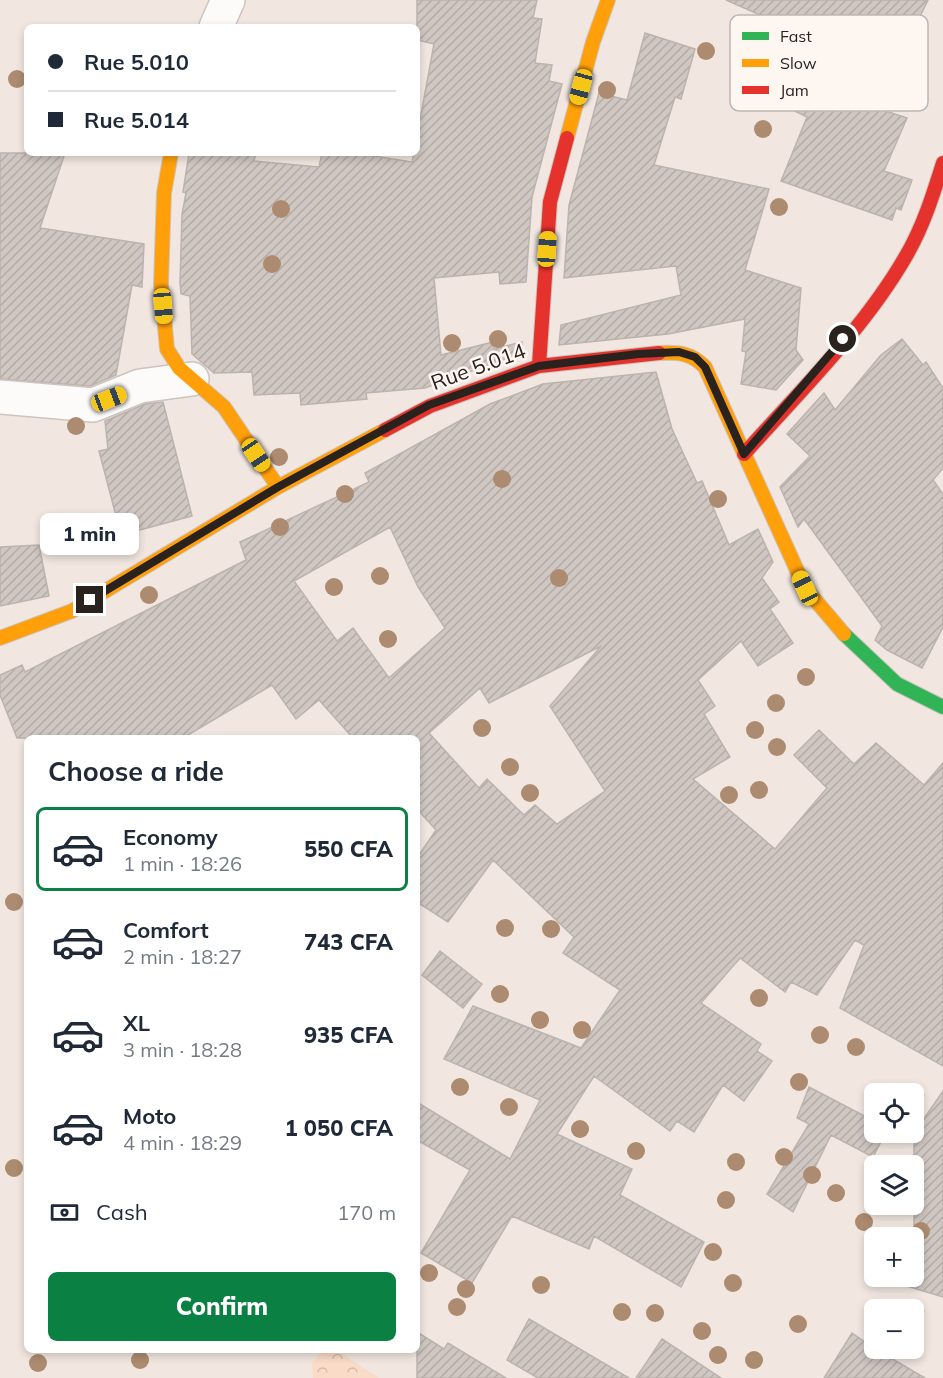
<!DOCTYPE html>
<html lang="en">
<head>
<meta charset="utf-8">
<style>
  body { margin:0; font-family:Mulish,sans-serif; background:#f6f6f7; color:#1f2937; height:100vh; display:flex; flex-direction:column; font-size:22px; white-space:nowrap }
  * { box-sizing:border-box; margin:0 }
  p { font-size:20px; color:#747a83 }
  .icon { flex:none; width:33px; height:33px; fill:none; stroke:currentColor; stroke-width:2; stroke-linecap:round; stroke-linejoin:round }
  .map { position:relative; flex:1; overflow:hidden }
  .details { position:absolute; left:24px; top:735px; width:396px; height:618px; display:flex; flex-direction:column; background:#fff; border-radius:9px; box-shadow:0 3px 9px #0003 }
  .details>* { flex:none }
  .hud { position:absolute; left:24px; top:24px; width:396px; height:132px; border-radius:9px; box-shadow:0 3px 9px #0003; display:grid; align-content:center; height:132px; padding:0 24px; background:#fff }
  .controls { position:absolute; left:864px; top:1083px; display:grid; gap:12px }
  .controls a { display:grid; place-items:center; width:60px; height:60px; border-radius:9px; background:#fff; box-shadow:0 3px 9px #0003; font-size:30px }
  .end { position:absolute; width:27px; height:27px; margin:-14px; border:8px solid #29221d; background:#fff; box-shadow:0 0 0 3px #fff }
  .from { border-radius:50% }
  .bubble { position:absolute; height:42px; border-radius:9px; background:#fff; box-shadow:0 3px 9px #0003; font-size:20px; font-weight:800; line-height:42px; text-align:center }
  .car { position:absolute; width:18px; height:36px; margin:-18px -9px; border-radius:8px; box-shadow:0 0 4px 2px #0007; background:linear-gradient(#f5c518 24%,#345 0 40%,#f5c518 0 76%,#345 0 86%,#f5c518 0) }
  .hud b { display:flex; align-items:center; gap:21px; height:57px; font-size:22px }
  .hud b+b { border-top:2px solid #e0e1e3 }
  .hud i { width:15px; height:15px; background:#1f2937 }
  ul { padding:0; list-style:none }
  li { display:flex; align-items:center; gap:18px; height:84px; margin:0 12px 9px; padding:0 12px; border:3px solid transparent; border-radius:9px }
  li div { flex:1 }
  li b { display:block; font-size:22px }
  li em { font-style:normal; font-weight:800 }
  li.active { border-color:#0b8043 }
  li>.icon { width:54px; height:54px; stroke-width:1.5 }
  h2 { padding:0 24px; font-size:27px; line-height:72px }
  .pay { display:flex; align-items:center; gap:15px; height:66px; padding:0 24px; font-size:22px }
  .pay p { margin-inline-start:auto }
  .action { display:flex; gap:12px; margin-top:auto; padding:12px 24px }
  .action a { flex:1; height:69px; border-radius:9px; background:#0b8043; color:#fff; font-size:24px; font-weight:800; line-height:69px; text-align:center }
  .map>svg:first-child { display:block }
  .forest { fill:url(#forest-crowns) }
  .building { fill:url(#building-hatch); stroke:#bcb3ad; stroke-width:1.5; fill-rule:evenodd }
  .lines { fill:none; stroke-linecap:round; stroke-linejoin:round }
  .street-casing { stroke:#ccc4be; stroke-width:36 }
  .fast-casing { stroke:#ccc4be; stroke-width:16 }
  .slow-casing { stroke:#ccc4be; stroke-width:16 }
  .jam-casing { stroke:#ccc4be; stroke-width:16 }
  .street { stroke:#fdfbfa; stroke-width:33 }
  .fast { stroke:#30b455; stroke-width:14 }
  .slow { stroke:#ff9f0a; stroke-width:14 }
  .jam { stroke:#e5322d; stroke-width:14 }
  .tree { fill:#ac8b70 }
  .route { stroke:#29221d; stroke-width:8 }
  .labels { text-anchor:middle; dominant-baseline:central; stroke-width:5; stroke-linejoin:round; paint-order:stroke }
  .street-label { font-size:21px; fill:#29221d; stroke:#fef6f0 }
  .key { fill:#fef6f0; stroke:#beb6b1; stroke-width:1.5 }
  .key-label { font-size:16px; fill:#29221d }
</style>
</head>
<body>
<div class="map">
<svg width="943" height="1378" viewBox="0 0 943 1378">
  <defs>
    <pattern id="forest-crowns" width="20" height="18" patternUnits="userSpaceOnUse" patternTransform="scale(1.5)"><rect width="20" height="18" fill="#f9dbc7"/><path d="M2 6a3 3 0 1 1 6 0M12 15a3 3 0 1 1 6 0" fill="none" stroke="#d5bcaa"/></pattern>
    <pattern id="building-hatch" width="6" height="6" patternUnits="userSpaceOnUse" patternTransform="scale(1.5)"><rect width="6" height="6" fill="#d0c7c2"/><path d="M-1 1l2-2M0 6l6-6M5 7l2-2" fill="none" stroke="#b3aba6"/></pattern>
  </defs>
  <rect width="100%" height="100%" fill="#f2e7e0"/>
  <path class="forest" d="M324 1351 341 1353 379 1378H313L312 1363Z"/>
  <path class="building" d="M417 0H537L533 18 542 19 535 63 552 65 549 81 562 84 532 197 526 282 500 284 499 272 434 278 441 355 493 342 494 349 522 342 521 353 425 388 366 393 367 399 301 405 300 393 254 395 252 372 214 373 192 354 190 296 181 294 180 283 182 214 186 193 183 192 189 153H256L254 161 319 167 322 153H355L412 162 414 153H417V136L434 44 417 40Z
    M726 0H928L910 37 916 39 913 44 925 48 913 82Z
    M645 33 695 49 681 99 675 97 654 165 769 189 745 270 801 288 796 350 803 360 776 390 741 384 746 352 742 351 745 319 668 334 559 345 561 325 681 295 676 266 564 278 569 205 599 93 627 100Z
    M741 64 907 118 884 171 912 180 901 210 896 208 892 220 781 181 807 117 734 81Z
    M0 153H65L40 228 144 244 142 287 132 285 116 375 90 386 0 379Z
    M902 339 923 365 926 362 943 388V468L933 480 943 494V627L922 668 887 650 875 640 882 626 804 519 798 527 780 487 810 456 787 434 824 393 835 410 881 355Z
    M656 372 672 429 697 483 702 481 729 545 758 529 773 562 762 578 779 602 770 609 793 643 758 666 741 641 698 680 715 706 704 714 730 757 693 779 775 849 827 788 794 755 819 730 854 764 876 743 924 785 943 763V1066L840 1008 864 945 855 940 817 995 791 982 785 992 740 958 701 1003 761 1044 757 1051 772 1061 744 1101 723 1085 694 1132 677 1121 670 1131 594 1076 557 1134 632 1169 620 1195 704 1242 681 1287 594 1236 589 1249 512 1216 472 1283 421 1253 470 1170 417 1140V1102L510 1159 540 1100 444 1059 473 1006 581 1048 620 990 563 953 574 937 493 860 448 922 417 902V858L436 830 417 809V738H353L319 700 296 719 272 685 183 738H17L0 695V675L22 665 25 672 246 560 240 542 369 482 365 473 490 404 543 384ZM390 527 418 587 445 628 389 678 353 628 337 641 294 581ZM601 646 550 706 605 791 557 824 535 805 524 815 487 779 479 788 429 733 480 688 489 703Z
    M163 402 192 516 121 535 99 451 108 449 105 421 145 404Z
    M39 545 49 596 0 606V547Z
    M440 951 482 984 463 1008 422 975Z
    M809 1087 874 1121V1132H886L873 1157 831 1135 793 1212 767 1194 809 1124 797 1118Z
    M943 1091V1297L877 1277 914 1276V1238H892L895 1230 914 1235V1133Z
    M529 1319 629 1378H538L507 1360Z
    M417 1332 444 1349 448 1343 506 1378H417Z
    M852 1333 874 1348 925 1378H824Z
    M662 1339 721 1378H636Z"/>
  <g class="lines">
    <g class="street-casing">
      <path id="street" d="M216 27 228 0
        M0 397 93 405 140 386 192 379"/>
    </g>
    <g class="fast-casing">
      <path id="fast" d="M844 634 897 684 943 707"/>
    </g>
    <g class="slow-casing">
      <path id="slow" d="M567 138 593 42 608 0
        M171 153 164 193 161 284 167 349 179 368 224 407 278 487
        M659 353C679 352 691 353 705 367L805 588 844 634
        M0 638 72 611 278 487 385 430"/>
    </g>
    <g class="jam-casing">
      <path id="jam" d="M539 366 550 202 567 138
        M385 430 430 406 539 366 659 353
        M744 454C800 391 864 329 906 256 923 227 933 195 943 163"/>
    </g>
    <use href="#street" class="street"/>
    <use href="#fast" class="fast"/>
    <use href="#slow" class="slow"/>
    <use href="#jam" class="jam"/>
  </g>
  <g class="tree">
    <circle cx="706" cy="51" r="9"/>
    <circle cx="17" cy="79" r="9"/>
    <circle cx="607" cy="90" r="9"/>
    <circle cx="763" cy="129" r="9"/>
    <circle cx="779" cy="207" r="9"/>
    <circle cx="281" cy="209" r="9"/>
    <circle cx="272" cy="264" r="9"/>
    <circle cx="498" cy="339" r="9"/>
    <circle cx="452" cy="343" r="9"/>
    <circle cx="76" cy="426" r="9"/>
    <circle cx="279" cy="457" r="9"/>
    <circle cx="502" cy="479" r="9"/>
    <circle cx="345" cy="494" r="9"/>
    <circle cx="718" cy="499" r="9"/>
    <circle cx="280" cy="527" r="9"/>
    <circle cx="84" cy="539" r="9"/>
    <circle cx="380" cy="576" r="9"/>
    <circle cx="559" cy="578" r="9"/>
    <circle cx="334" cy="587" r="9"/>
    <circle cx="149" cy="595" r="9"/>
    <circle cx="388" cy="639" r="9"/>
    <circle cx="806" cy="677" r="9"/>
    <circle cx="776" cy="703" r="9"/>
    <circle cx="482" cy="728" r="9"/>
    <circle cx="755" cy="730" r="9"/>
    <circle cx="777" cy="747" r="9"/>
    <circle cx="510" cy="767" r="9"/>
    <circle cx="759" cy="790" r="9"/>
    <circle cx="530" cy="793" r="9"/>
    <circle cx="729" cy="795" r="9"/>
    <circle cx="14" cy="902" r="9"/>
    <circle cx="505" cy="928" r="9"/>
    <circle cx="551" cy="929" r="9"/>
    <circle cx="500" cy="994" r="9"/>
    <circle cx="759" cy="998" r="9"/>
    <circle cx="540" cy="1020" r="9"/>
    <circle cx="582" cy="1030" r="9"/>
    <circle cx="820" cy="1035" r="9"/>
    <circle cx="856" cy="1047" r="9"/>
    <circle cx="799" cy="1082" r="9"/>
    <circle cx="460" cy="1087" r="9"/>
    <circle cx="509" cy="1107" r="9"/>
    <circle cx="580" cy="1129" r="9"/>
    <circle cx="636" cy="1151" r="9"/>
    <circle cx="784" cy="1157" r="9"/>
    <circle cx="736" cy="1162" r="9"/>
    <circle cx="14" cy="1168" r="9"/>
    <circle cx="812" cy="1175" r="9"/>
    <circle cx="836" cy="1193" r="9"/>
    <circle cx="726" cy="1200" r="9"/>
    <circle cx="864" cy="1222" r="9"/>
    <circle cx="921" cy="1231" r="9"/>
    <circle cx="713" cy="1252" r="9"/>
    <circle cx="429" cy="1273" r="9"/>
    <circle cx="733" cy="1283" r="9"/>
    <circle cx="541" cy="1285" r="9"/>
    <circle cx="466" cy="1289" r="9"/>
    <circle cx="457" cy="1307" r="9"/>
    <circle cx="622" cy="1312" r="9"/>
    <circle cx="655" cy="1313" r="9"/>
    <circle cx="798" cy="1324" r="9"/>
    <circle cx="702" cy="1331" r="9"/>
    <circle cx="718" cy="1355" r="9"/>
    <circle cx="140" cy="1360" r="9"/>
    <circle cx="754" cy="1360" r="9"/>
    <circle cx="38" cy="1363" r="9"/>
  </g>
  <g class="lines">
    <path class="route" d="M90 600 278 487 429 405 539 366 638 354 679 352 695 357 705 367 744 454 843 339"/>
  </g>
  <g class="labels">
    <g class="street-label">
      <text transform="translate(478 366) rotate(-20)">Rue 5.014</text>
    </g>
  </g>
  <rect x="730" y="15" width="198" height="96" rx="9" class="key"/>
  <rect x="742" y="32" width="27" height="8" fill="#30b455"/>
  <rect x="742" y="59" width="27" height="8" fill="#ff9f0a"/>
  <rect x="742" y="86" width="27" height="8" fill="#e5322d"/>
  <g class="key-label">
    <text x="780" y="42">Fast</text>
    <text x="780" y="69">Slow</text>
    <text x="780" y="96">Jam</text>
  </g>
</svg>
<div class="controls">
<a><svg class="icon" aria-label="locate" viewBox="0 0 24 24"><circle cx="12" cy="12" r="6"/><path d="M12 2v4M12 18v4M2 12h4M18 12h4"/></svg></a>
<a><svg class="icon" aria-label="layers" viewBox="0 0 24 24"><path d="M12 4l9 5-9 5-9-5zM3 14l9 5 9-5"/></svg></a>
<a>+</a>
<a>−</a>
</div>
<i class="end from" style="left:843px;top:339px"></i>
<i class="end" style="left:90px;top:600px"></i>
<div class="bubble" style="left:40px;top:513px;width:99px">1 min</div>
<i class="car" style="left:581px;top:87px;rotate:195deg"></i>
<i class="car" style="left:547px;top:249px;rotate:4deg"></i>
<i class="car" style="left:163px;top:306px;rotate:175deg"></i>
<i class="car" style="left:109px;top:399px;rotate:69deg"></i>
<i class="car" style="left:256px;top:455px;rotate:146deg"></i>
<i class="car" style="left:805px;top:588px;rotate:335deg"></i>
<div class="hud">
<b><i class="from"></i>Rue 5.010</b>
<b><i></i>Rue 5.014</b>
</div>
<section class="details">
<h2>Choose a ride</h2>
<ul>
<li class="active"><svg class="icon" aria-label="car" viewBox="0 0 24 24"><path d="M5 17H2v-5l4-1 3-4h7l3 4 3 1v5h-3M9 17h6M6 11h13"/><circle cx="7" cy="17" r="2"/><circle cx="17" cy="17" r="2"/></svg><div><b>Economy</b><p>1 min · 18:26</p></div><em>550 CFA</em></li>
<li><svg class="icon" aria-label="car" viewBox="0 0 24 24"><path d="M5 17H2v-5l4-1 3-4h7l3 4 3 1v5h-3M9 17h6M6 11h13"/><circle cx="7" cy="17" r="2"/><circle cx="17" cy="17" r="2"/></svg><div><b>Comfort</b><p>2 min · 18:27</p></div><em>743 CFA</em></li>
<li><svg class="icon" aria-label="car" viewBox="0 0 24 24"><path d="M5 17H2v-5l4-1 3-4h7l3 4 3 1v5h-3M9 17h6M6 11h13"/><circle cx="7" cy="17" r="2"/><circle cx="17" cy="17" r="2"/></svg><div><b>XL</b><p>3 min · 18:28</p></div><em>935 CFA</em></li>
<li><svg class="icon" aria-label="car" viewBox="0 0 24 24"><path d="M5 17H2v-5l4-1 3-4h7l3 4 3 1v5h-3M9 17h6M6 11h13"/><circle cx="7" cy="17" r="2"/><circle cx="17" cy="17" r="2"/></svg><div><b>Moto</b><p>4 min · 18:29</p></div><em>1 050 CFA</em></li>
</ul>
<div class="pay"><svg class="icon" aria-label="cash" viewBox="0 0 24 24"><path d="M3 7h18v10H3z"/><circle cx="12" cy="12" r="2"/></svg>Cash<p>170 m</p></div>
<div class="action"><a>Confirm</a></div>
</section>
</div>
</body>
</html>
